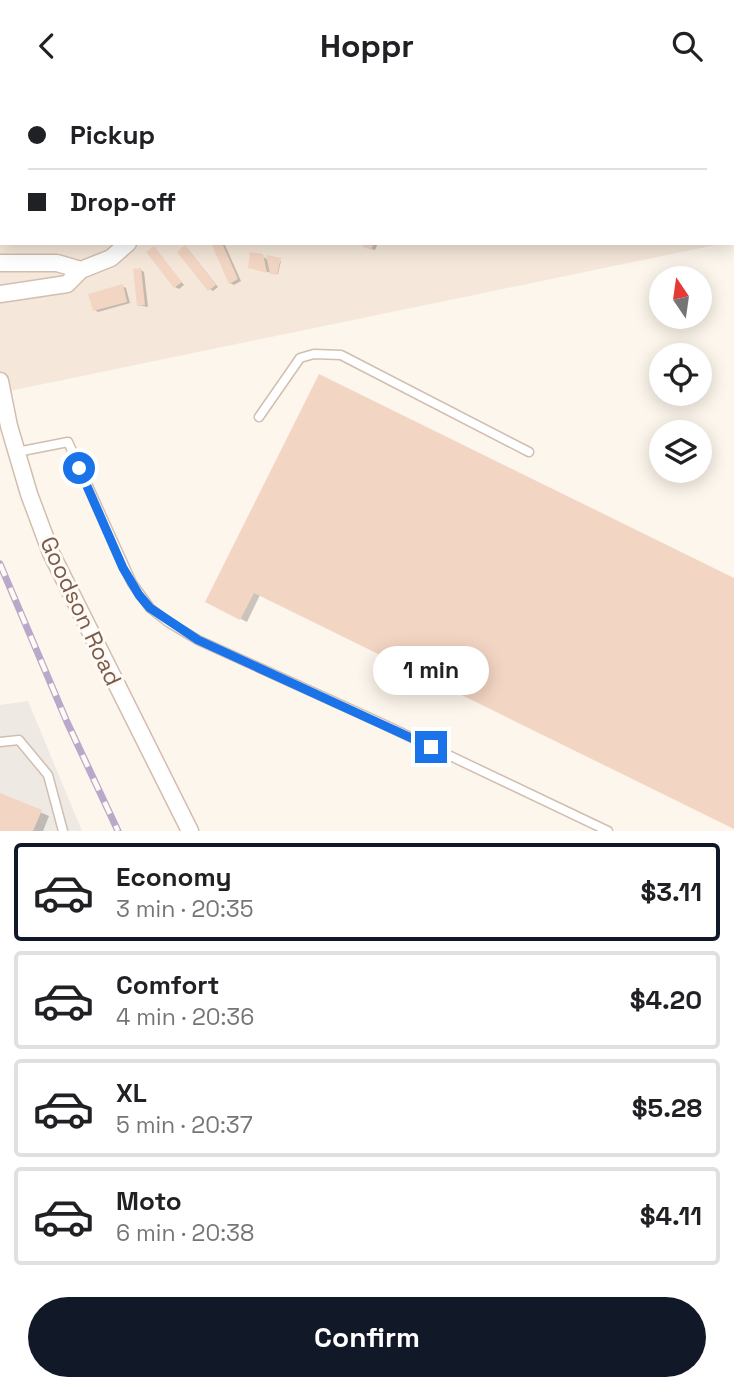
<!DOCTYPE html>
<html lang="en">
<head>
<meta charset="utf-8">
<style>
  body { margin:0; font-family:"Space Grotesk",sans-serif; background:#f2f2f2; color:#202124; height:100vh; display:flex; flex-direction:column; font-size:26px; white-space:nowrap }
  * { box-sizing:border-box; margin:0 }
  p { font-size:23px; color:#757577 }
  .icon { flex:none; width:38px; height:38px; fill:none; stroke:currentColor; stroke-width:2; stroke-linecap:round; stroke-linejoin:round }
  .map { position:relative; height:740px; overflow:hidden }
  .panel { display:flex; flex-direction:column; background:#fff; flex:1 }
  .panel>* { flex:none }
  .banner { position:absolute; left:0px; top:0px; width:735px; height:154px; box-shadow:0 4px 18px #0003; display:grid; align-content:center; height:154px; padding:0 28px; background:#fff }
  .needle { width:46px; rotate:347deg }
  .fabs { position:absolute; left:649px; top:175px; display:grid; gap:14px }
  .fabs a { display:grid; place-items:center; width:63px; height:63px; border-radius:50%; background:#fff; box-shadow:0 4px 18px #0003; font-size:35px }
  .end { position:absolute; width:32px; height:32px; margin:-16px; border:9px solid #1a73e8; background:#fff; box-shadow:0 0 0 4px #fff }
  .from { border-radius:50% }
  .bubble { position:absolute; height:49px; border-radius:24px; background:#fff; box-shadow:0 4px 18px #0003; font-size:23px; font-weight:800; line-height:49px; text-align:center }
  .banner b { display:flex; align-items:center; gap:24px; height:66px; font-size:26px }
  .banner b+b { border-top:2px solid #e0e0e0 }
  .banner i { width:18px; height:18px; background:#202124 }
  ul { padding:12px 0 0; list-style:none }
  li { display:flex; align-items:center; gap:21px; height:98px; margin:0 14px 10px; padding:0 14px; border:4px solid #e0e0e0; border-radius:7px }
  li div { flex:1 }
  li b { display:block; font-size:26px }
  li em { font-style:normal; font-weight:800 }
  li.current { border-color:#111827 }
  li>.icon { width:63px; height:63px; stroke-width:1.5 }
  .cta { display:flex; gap:14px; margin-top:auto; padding:14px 28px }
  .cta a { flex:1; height:80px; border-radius:42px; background:#111827; color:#fff; font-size:28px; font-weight:800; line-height:80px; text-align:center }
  header { display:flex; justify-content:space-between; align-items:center; height:91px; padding:0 28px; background:#fff; font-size:32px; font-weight:800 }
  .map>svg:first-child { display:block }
  .residential { fill:#f5e8da }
  .industrial { fill:#efe9e4 }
  .shadow { fill:#0003 }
  .building { fill:#f3d5c3 }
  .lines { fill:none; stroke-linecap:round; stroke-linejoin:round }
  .service-casing { stroke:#d1beb0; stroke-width:11 }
  .minor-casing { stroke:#d1beb0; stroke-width:19 }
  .service { stroke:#fff; stroke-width:8 }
  .minor { stroke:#fff; stroke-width:16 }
  .rail-casing { stroke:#b9a8c9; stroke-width:7 }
  .rail { stroke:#fffaf3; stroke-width:4.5; stroke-dasharray:13; stroke-linecap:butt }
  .route { stroke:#1a73e8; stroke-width:9 }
  .labels { text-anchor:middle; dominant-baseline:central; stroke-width:6; stroke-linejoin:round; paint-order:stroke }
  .street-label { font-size:23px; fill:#7a5c4d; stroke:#fffaf3 }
</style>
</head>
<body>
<header><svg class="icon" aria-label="back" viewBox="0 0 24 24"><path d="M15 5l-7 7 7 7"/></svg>Hoppr<svg class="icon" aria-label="search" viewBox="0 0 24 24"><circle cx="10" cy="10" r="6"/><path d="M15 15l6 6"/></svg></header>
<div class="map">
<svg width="734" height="740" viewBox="0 0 734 740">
  <rect width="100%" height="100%" fill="#fdf6ec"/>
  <path class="residential" d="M0 0H734V150L733 2H2V152H725L0 302Z"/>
  <path class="industrial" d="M28 610 82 740H0V614Z"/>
  <path class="shadow" d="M274 0H300L272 2Z
    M600 0H617V2H600Z
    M216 152H224L241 190 234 194 230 192Z
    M366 152H378L375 159 368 157Z
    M154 157 184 194 179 198 175 196Z
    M188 158 218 196 213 200 210 198Z
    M262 165 268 169 281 170 278 183 253 178Z
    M141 179 144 181 148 216 138 214Z
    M122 195 126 197 130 212 98 221 95 219Z
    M319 285 734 489V737L260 504 247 531 213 514Z
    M0 704 49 725 43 740H0Z"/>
  <path class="building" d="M211 152H222L238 188 229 193Z
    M364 152H374L371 159 363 156Z
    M185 154 216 194 208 200 177 161Z
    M154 155 182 191 174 197 146 161Z
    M250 161 263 163 267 182 248 177Z
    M266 164 281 167 277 184 270 183Z
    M141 177 145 214 137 215 133 178Z
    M123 193 127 211 93 220 88 203Z
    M319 283 734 487V738L254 502 240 529 205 511Z
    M0 702 42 719 33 740H0Z"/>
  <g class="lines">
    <g class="service-casing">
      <path id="service" d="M259 326 300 267 314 263 341 264 529 361
        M17 361 68 351 132 492 150 517 168 531 198 549 381 632 608 740
        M0 651 19 649 48 684 63 740"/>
    </g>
    <g class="minor-casing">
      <path id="minor" d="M127 0 128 2
        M371 0 375 2
        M529 0 531 2
        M451 2 454 0
        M0 172H57L81 179
        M0 203 67 193 81 179 111 167 128 152
        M0 290 9 335 29 403 51 462 190 740"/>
    </g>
    <use href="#service" class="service"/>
    <use href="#minor" class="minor"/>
    <g class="rail-casing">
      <path id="rail" d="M0 473 67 631 118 740"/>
    </g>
    <use href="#rail" class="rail"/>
  </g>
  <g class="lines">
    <path class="route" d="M79 377 123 477 139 504 150 517 198 549 431 656"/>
  </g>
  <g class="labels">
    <g class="street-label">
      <text transform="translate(81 520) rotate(65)">Goodson Road</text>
    </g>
  </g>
</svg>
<div class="fabs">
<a><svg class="needle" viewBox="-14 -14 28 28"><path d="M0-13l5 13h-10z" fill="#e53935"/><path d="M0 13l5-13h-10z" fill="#757577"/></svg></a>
<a><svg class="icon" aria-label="locate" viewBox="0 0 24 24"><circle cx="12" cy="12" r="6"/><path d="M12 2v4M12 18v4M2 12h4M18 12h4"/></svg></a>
<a><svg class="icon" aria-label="layers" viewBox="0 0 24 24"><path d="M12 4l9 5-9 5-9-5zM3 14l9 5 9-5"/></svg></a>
</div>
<i class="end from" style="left:79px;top:377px"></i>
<i class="end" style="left:431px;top:656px"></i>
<div class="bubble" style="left:373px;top:555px;width:116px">1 min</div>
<div class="banner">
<b><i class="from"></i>Pickup</b>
<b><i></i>Drop-off</b>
</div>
</div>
<section class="panel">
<ul>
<li class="current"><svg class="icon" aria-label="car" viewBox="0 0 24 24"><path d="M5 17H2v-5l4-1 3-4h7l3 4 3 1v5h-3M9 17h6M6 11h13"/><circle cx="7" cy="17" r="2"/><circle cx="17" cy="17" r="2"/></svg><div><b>Economy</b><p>3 min · 20:35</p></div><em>$3.11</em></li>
<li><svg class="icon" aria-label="car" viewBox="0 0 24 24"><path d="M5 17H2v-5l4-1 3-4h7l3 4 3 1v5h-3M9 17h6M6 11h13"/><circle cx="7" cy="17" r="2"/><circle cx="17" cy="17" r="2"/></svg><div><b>Comfort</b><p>4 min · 20:36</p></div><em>$4.20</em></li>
<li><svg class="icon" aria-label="car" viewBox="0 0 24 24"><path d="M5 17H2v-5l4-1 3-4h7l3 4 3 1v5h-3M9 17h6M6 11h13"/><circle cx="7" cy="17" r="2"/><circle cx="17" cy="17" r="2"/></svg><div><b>XL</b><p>5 min · 20:37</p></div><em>$5.28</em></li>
<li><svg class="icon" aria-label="car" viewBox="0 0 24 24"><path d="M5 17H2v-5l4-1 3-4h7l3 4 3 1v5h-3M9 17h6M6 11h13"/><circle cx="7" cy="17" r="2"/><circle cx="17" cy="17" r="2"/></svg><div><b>Moto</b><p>6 min · 20:38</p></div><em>$4.11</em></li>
</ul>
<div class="cta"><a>Confirm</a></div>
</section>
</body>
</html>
